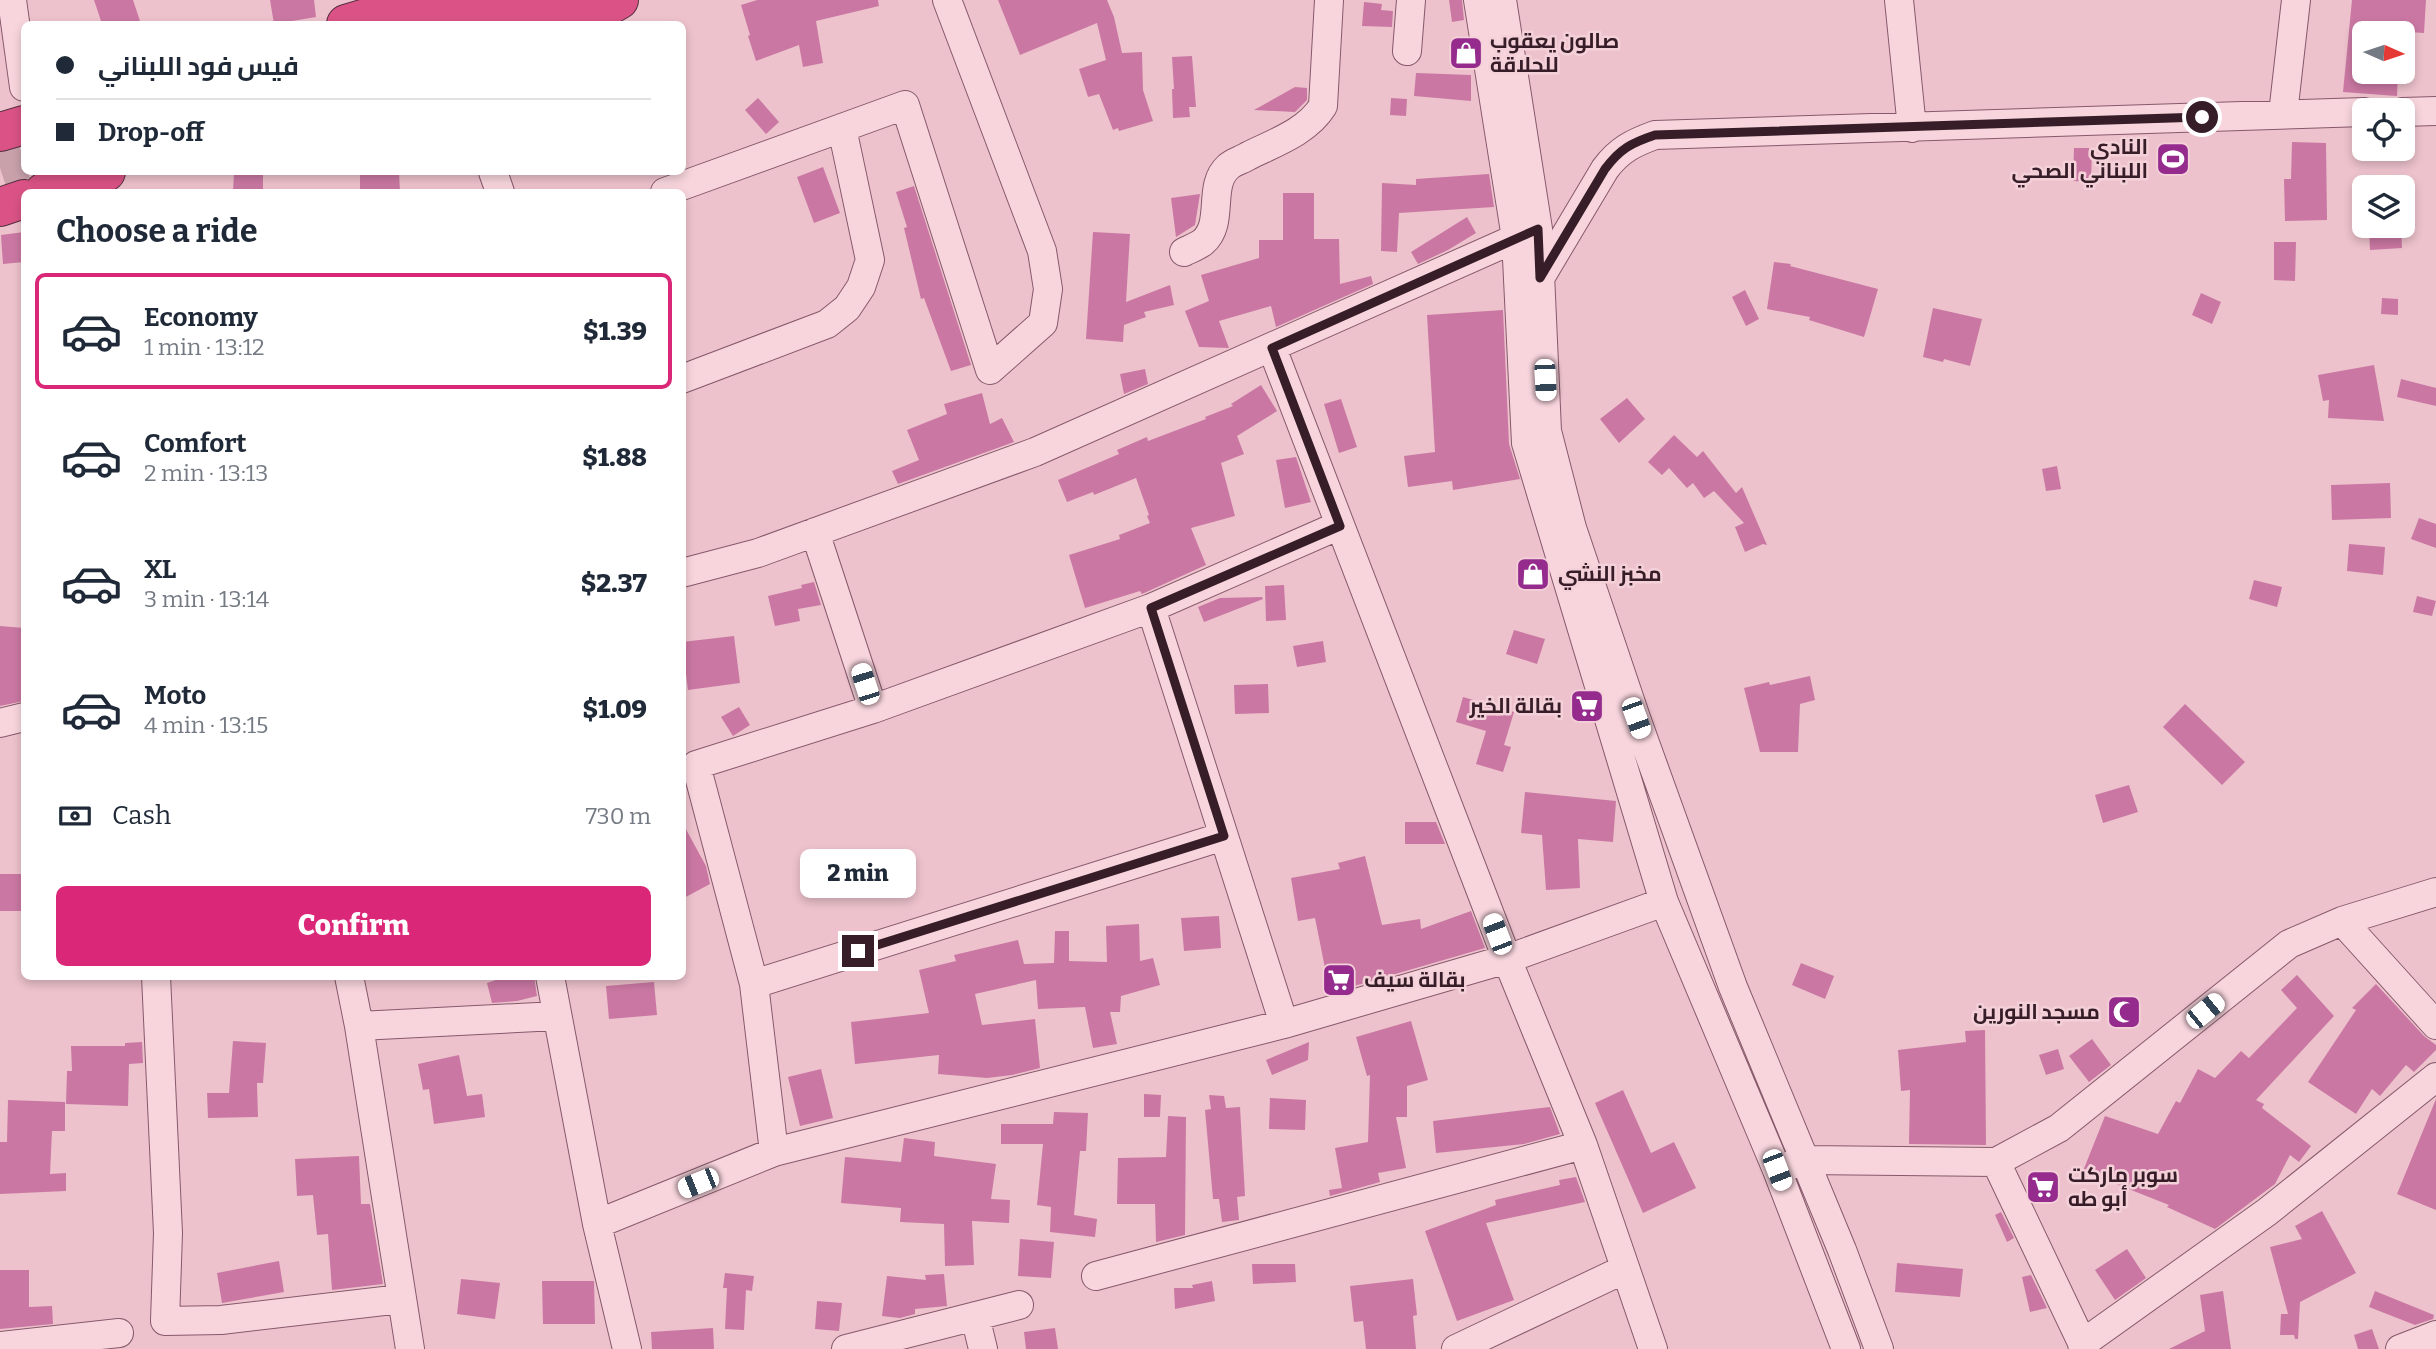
<!DOCTYPE html>
<html lang="en">
<head>
<meta charset="utf-8">
<style>
  body { margin:0; font-family:Bitter,Cairo,serif; background:#f6f6f7; color:#1f2937; height:100vh; display:flex; flex-direction:column; font-size:26px; white-space:nowrap }
  * { box-sizing:border-box; margin:0 }
  p { font-size:23px; color:#747a83 }
  .icon { flex:none; width:38px; height:38px; fill:none; stroke:currentColor; stroke-width:2; stroke-linecap:round; stroke-linejoin:round }
  .map { position:relative; flex:1; overflow:hidden }
  .panel { position:absolute; left:21px; top:189px; width:665px; height:791px; display:flex; flex-direction:column; background:#fff; border-radius:10px; box-shadow:0 4px 10px #0003 }
  .panel>* { flex:none }
  .guide { position:absolute; left:21px; top:21px; width:665px; height:154px; border-radius:10px; box-shadow:0 4px 10px #0003; display:grid; align-content:center; height:154px; padding:0 35px; background:#fff }
  .needle { width:46px; rotate:93deg }
  .tools { position:absolute; left:2352px; top:21px; display:grid; gap:14px }
  .tools a { display:grid; place-items:center; width:63px; height:63px; border-radius:10px; background:#fff; box-shadow:0 4px 10px #0003; font-size:35px }
  .end { position:absolute; width:32px; height:32px; margin:-16px; border:9px solid #361d28; background:#fff; box-shadow:0 0 0 4px #fff }
  .from { border-radius:50% }
  .bubble { position:absolute; height:49px; border-radius:10px; background:#fff; box-shadow:0 4px 10px #0003; font-size:23px; font-weight:800; line-height:49px; text-align:center }
  .car { position:absolute; width:21px; height:42px; margin:-21px -10px; border-radius:9px; box-shadow:0 0 5px 2px #0007; background:linear-gradient(#fff 24%,#345 0 40%,#fff 0 76%,#345 0 86%,#fff 0) }
  .guide b { display:flex; align-items:center; gap:24px; height:66px; font-size:26px }
  .guide b+b { border-top:2px solid #e0e1e3 }
  .guide i { width:18px; height:18px; background:#1f2937 }
  ul { padding:0; list-style:none }
  li { display:flex; align-items:center; gap:21px; height:116px; margin:0 14px 10px; padding:0 21px; border:4px solid transparent; border-radius:10px }
  li div { flex:1 }
  li b { display:block; font-size:26px }
  li em { font-style:normal; font-weight:800 }
  li.current { border-color:#db2777 }
  li>.icon { width:63px; height:63px; stroke-width:1.5 }
  h2 { padding:0 35px; font-size:32px; line-height:84px }
  .pay { display:flex; align-items:center; gap:18px; height:77px; padding:0 35px; font-size:26px }
  .pay p { margin-inline-start:auto }
  .button { display:flex; gap:14px; margin-top:auto; padding:14px 35px }
  .button a { flex:1; height:80px; border-radius:10px; background:#db2777; color:#fff; font-size:28px; font-weight:800; line-height:80px; text-align:center }
  .map>svg:first-child { display:block }
  .building { fill:#ca78a3 }
  .lines { fill:none; stroke-linecap:round; stroke-linejoin:round }
  .highway-tunnel { stroke:#c8a1ab; stroke-width:38; stroke-dasharray:38 19; stroke-linecap:butt }
  .minor-casing { stroke:#86596b; stroke-width:30 }
  .highway-casing { stroke:#542e3f; stroke-width:40 }
  .minor { stroke:#f8d5dd; stroke-width:28 }
  .highway { stroke:#db5386; stroke-width:38 }
  .route { stroke:#361d28; stroke-width:9 }
  .labels { text-anchor:middle; dominant-baseline:central; stroke-width:5; stroke-linejoin:round; paint-order:stroke }
  .poi-label { font-size:21px; font-weight:bold; fill:#361d28; stroke:#f4d1d9; text-anchor:start }
</style>
</head>
<body>
<div class="map">
<svg width="2436" height="1349" viewBox="0 0 2436 1349">
  <rect width="100%" height="100%" fill="#edc2cc"/>
  <path class="building" d="M94 0H133L141 24H102Z
    M270 0H314L316 17 274 24Z
    M757 0H878L879 6 816 21 823 63 803 67 799 45 756 61 748 36 750 35 741 5Z
    M998 0H1107L1114 17 1122 53 1142 52 1143 90 1153 121 1119 131 1118 128 1113 130 1099 94 1088 97 1079 69 1106 60 1097 23 1020 55Z
    M1449 0H1462L1464 20 1452 22Z
    M2352 0H2426L2424 33 2364 29V72H2398L2397 96 2343 92Z
    M1364 2 1382 4 1381 10 1393 11 1392 27 1362 26Z
    M1192 56 1196 107H1189L1190 117 1173 118 1172 89H1174L1172 57Z
    M1416 73 1471 75V101L1414 96Z
    M1295 87 1307 88V100L1295 112 1254 110Z
    M758 98 779 122 766 134 745 110Z
    M1391 98 1407 99 1406 116 1390 115Z
    M2292 142 2326 143 2327 220 2285 221 2284 179H2291Z
    M2074 148H2092L2091 182 2073 181Z
    M823 167 840 213 814 223 797 177Z
    M234 172H263V192H233Z
    M360 172H399L400 192H360Z
    M1489 174 1494 207 1399 213 1397 252 1381 251 1382 183 1416 185V179Z
    M914 186 971 365 951 371 924 298 921 299 904 228 907 227 896 192Z
    M1283 193H1314V239H1339L1340 284 1371 276 1373 284 1276 327 1271 306 1219 321 1229 348 1199 347 1185 311 1209 301 1201 275 1259 258V240H1283Z
    M1200 194 1195 225 1176 237 1171 198Z
    M1467 217 1476 233 1448 250 1418 264 1411 252Z
    M2369 226H2401L2402 248 2370 250Z
    M24 232V262L3 264 1 235Z
    M1093 232 1130 234 1126 302 1170 285 1174 305 1144 312 1146 317 1124 325 1123 342 1086 339Z
    M2274 242H2296L2295 281 2274 280Z
    M1774 262 1791 264 1790 266 1878 289 1864 337 1809 320 1810 317 1767 309Z
    M1745 290 1759 319 1746 326 1732 297Z
    M2201 293 2221 302 2212 324 2192 315Z
    M2382 298 2398 299V315L2381 314Z
    M1933 308 1982 319 1970 366 1944 359 1943 362 1923 357Z
    M1503 310 1509 444 1520 479 1453 490 1452 481 1408 487 1404 456 1435 452 1427 315Z
    M2374 365 2384 421 2328 418 2329 400 2323 401 2318 375Z
    M1145 369 1148 384 1124 394 1120 374Z
    M2401 379 2436 388V406L2397 397Z
    M1261 385 1277 411 1237 436 1244 454 1221 463 1235 516 1191 528 1206 565 1142 594 1140 591 1085 608 1069 555 1120 539 1119 535 1150 523 1147 516 1149 515 1136 478 1094 495 1093 492 1067 502 1058 480 1119 454 1117 450 1147 437 1148 441 1206 419 1205 417 1233 406 1231 404Z
    M982 393 990 424 1002 418 1014 442 898 484 892 471 919 460 907 430 947 414 944 404Z
    M1627 398 1645 419 1619 443 1600 419Z
    M1341 399 1357 447 1339 453 1324 404Z
    M1674 435 1697 457 1703 451 1736 493 1742 487 1767 545 1763 544 1745 552 1735 527 1744 523 1714 491 1704 498 1693 483 1687 488 1669 468 1662 475 1648 462Z
    M1296 457 1311 502 1285 508 1276 460Z
    M2057 466 2061 489 2046 491 2042 469Z
    M2390 483 2391 518 2332 520 2331 485Z
    M2419 518 2436 524V548L2411 539Z
    M2349 544 2385 547 2383 575 2347 571Z
    M2254 580 2282 587 2277 607 2249 599Z
    M814 582 821 605 798 609 800 621 775 626 768 596 802 588 801 585Z
    M1284 585 1286 620 1266 621 1265 586Z
    M2417 596 2436 601 2432 616 2413 612Z
    M1262 597 1263 599 1204 622 1198 607 1220 598Z
    M0 626 24 628V701L0 706Z
    M1514 630 1545 639 1537 664 1506 654Z
    M734 636 740 683 688 690 682 642Z
    M1323 641 1326 662 1297 667 1293 646Z
    M1810 676 1815 700 1800 704 1798 752H1760L1744 688 1769 682 1770 685Z
    M1268 684 1269 713 1235 714 1234 685Z
    M1463 697 1514 712 1504 745 1511 747 1503 772 1476 764 1486 731 1456 722Z
    M2185 704 2245 762 2222 785 2163 727Z
    M739 707 750 725 733 736 721 717Z
    M2129 785 2138 812 2103 823 2095 795Z
    M1525 792 1616 801 1613 842 1578 839 1580 888 1546 890 1542 835 1521 833Z
    M682 822 706 866 710 884 682 899Z
    M1405 822H1436L1445 844H1405Z
    M1365 856 1382 925 1420 919 1421 929 1471 911 1485 948 1330 993 1315 918 1298 921 1291 878 1340 869 1338 863Z
    M0 874H24V911H0Z
    M1219 916 1221 948 1184 951 1181 918Z
    M1139 924 1140 961 1153 958 1160 985 1121 996 1120 1012H1110L1117 1044 1093 1048 1085 1007 1038 1009 1036 980 975 994 982 1025 1035 1019 1040 1068 1012 1075 987 1078 938 1074 939 1055 855 1064 851 1022 929 1013 919 970 956 961 954 955 1018 940 1024 964 1054 963 1055 931H1069V961L1107 962 1106 926Z
    M1801 963 1834 976 1825 999 1792 985Z
    M2297 975 2334 1016 2256 1100 2264 1104 2262 1108 2311 1146 2299 1162 2290 1155 2275 1184 2215 1229 2167 1207 2169 1205 2083 1171 2105 1116 2158 1134 2176 1101 2180 1103 2198 1069 2215 1078 2241 1051 2249 1058 2297 1008 2281 990Z
    M508 976H534L537 996 517 1001 492 1003 487 983Z
    M654 982 657 1015 609 1019 606 986Z
    M2376 984 2424 1036 2436 1045V1050L2414 1072 2406 1065 2380 1096 2372 1089 2356 1114 2308 1082 2356 1010 2352 1008Z
    M1411 1021 1428 1080 1407 1086V1117H1396L1406 1168 1378 1173 1380 1182 1330 1196 1329 1190 1342 1188 1335 1148 1368 1142 1370 1075 1367 1076 1356 1037Z
    M1985 1030 1986 1145 1909 1144 1910 1090 1901 1091 1898 1050 1966 1042 1965 1031Z
    M2092 1039 2111 1065 2089 1082 2069 1056Z
    M233 1041 266 1043 263 1083H257L258 1117 208 1118 207 1093H229Z
    M142 1042 143 1063 129 1064 128 1106 66 1104 67 1071H72L71 1046H125V1043Z
    M1309 1042 1308 1060 1272 1075 1266 1060Z
    M2058 1049 2064 1069 2046 1075 2039 1055Z
    M459 1055 467 1096 482 1094 485 1117 434 1124 429 1089 423 1090 418 1064Z
    M821 1069 833 1118 800 1126 788 1077Z
    M1623 1090 1651 1153 1674 1142 1696 1188 1643 1213 1595 1103Z
    M1144 1094 1161 1095 1160 1117H1144Z
    M1209 1095 1224 1096 1226 1108 1240 1107 1245 1196 1237 1197 1239 1220 1222 1222 1219 1199H1213L1205 1110 1211 1109Z
    M1270 1098 1306 1100 1305 1130 1269 1129Z
    M2436 1099V1210L2397 1194Z
    M8 1100 65 1102V1131H52L50 1174 66 1173V1191L0 1194V1142H7Z
    M1550 1107 1560 1134 1524 1144 1436 1153 1433 1121Z
    M1054 1112 1088 1113 1086 1151H1080L1074 1215 1097 1219 1095 1237 1050 1232 1051 1207 1037 1205 1043 1144H1001V1124H1053Z
    M1168 1116 1186 1117 1185 1235 1156 1242 1155 1204H1117L1118 1158 1166 1157Z
    M904 1138 935 1142 934 1156 996 1164 991 1199 1010 1200 1009 1223 972 1221 974 1265 945 1266 944 1224 900 1222 901 1208 841 1203 845 1157 901 1162Z
    M359 1156 361 1204H370L383 1284 332 1290 328 1234 317 1235 313 1195 297 1196 295 1159Z
    M1576 1177 1585 1202 1486 1223 1514 1300 1457 1321 1425 1231 1496 1205 1495 1200 1560 1185 1559 1180Z
    M2322 1211 2356 1273 2300 1302 2298 1339H2295L2294 1335H2280L2281 1314H2288L2270 1247 2302 1239 2295 1226Z
    M2001 1212 2014 1238 2007 1242 1995 1215Z
    M1020 1239 1054 1242 1051 1278 1018 1276Z
    M2127 1249 2146 1278 2115 1300 2095 1270Z
    M279 1261 284 1292 222 1303 217 1273Z
    M1897 1263 1963 1269 1960 1297 1895 1292Z
    M1252 1264H1295L1296 1282 1253 1284Z
    M0 1270H29V1307L52 1306 53 1324 0 1329Z
    M725 1273 754 1276 752 1291 746 1290 744 1330 725 1329 727 1288H723Z
    M944 1274 947 1306 915 1309V1314L900 1318 882 1316 887 1276 926 1280 925 1275Z
    M2031 1275 2047 1308 2030 1312 2022 1277Z
    M461 1279 500 1283 495 1319 457 1314Z
    M1413 1279 1417 1315 1413 1316 1416 1349H1366L1363 1321 1354 1322 1350 1286Z
    M542 1281H594L595 1324H543Z
    M1212 1281 1215 1301 1175 1309 1174 1288H1193L1192 1285Z
    M2223 1291 2231 1349H2169L2205 1331 2200 1295Z
    M2375 1291 2434 1315 2433 1319 2415 1325 2369 1307Z
    M817 1301 842 1303 839 1331 815 1329Z
    M713 1328 714 1349H652L651 1332Z
    M1055 1328 1058 1349H1026L1024 1332Z
    M2372 1329 2379 1349H2358L2354 1335Z"/>
  <g class="lines">
    <path class="highway-tunnel" d="M0 168 24 160"/>
    <g class="minor-casing">
      <path id="minor" d="M12 0 24 87
        M1478 0 1516 238 1526 443 1664 902 1777 1170 1846 1349
        M1502 0 1538 229 1547 431 1572 528 1636 718 1733 987 1842 1250 1879 1349
        M1899 0 1912 128
        M1407 51 1411 0
        M2403 112 2436 111
        M2283 114 2296 0
        M493 172 500 192
        M665 192 905 105 990 370 1043 323 1048 289 1042 251 947 0
        M1184 252C1190 249 1198 246 1203 242 1225 223 1207 186 1228 167 1233 162 1242 160 1248 156 1274 143 1307 132 1323 106L1329 0
        M1540 278 1605 169C1619 150 1633 143 1655 135L2364 112
        M1272 348 1507 959 1664 902
        M682 379 827 324 847 308 861 287 870 260 842 128
        M815 532 873 709
        M682 573 758 553 1035 452 1530 232
        M1151 608 873 709 696 765 754 984 774 1152 1284 1024
        M0 723 24 717
        M2342 921 2436 1025
        M156 976 168 1233 165 1321 221 1320 401 1299
        M349 976 359 1026 410 1349
        M550 976 597 1224 774 1152
        M754 984 1224 836
        M359 1026 557 1016
        M1583 1145 1653 1349
        M1996 1162 2085 1349
        M1791 1165 1805 1160 1996 1162 2059 1128 2289 944 2342 921 2436 892
        M597 1224 627 1349
        M1096 1276 1583 1145 1507 959 1284 1024 1151 608 1340 525
        M975 1316 983 1349
        M2082 1344 2267 1212 2436 1077
        M0 1346 119 1333
        M846 1349 1019 1305
        M1456 1349 1625 1269
        M2400 1349 2436 1335"/>
    </g>
    <g class="highway-casing">
      <path id="highway" d="M346 24 425 0
        M427 24 497 0
        M496 24 570 0
        M558 24 605 8 619 0
        M0 132 24 125
        M44 192 106 172
        M0 207 24 199"/>
    </g>
    <use href="#minor" class="minor"/>
    <use href="#highway" class="highway"/>
  </g>
  <g class="lines">
    <path class="route" d="M858 951 1224 836 1151 608 1340 526 1272 348 1538 229 1540 278 1605 169C1620 149 1631 143 1655 135L2202 117"/>
  </g>
  <defs>
    <g id="shop-square" transform="scale(1.75)"><rect x="-9" y="-9" width="18" height="18" rx="4" fill="#942b8d" stroke="#f4d1d9"/><path d="M-5-2.5h2.3a2.7 3.5 0 0 1 5.4 0H5L5.5 6h-11ZM-1.5-2.5h3a1.5 2.3 0 0 0-3 0Z" fill="#fff"/></g>
    <g id="stadium-square" transform="scale(1.75)"><rect x="-9" y="-9" width="18" height="18" rx="4" fill="#942b8d" stroke="#f4d1d9"/><path d="M0-5a6.5 5 0 1 0 0 10a6.5 5 0 1 0 0-10ZM-3.5-1.8h7v3.6h-7Z" fill="#fff"/></g>
    <g id="supermarket-square" transform="scale(1.75)"><rect x="-9" y="-9" width="18" height="18" rx="4" fill="#942b8d" stroke="#f4d1d9"/><path d="M-6-5.5h2.5l.6 2H6L4.5 2H-2.5L-4.4-4H-6ZM-1.5 3.2a1.3 1.3 0 1 0 .1 0ZM3 3.2a1.3 1.3 0 1 0 .1 0Z" fill="#fff"/></g>
    <g id="mosque-square" transform="scale(1.75)"><rect x="-9" y="-9" width="18" height="18" rx="4" fill="#942b8d" stroke="#f4d1d9"/><path d="M3.5-4.9A6 6 0 1 0 3.5 4.9A5 5 0 1 1 3.5-4.9Z" fill="#fff"/></g>
  </defs>
  <g fill-rule="evenodd">
    <use href="#shop-square" x="1466" y="53"/>
    <use href="#stadium-square" x="2173" y="159"/>
    <use href="#shop-square" x="1533" y="574"/>
    <use href="#supermarket-square" x="1587" y="706"/>
    <use href="#supermarket-square" x="1339" y="980"/>
    <use href="#mosque-square" x="2124" y="1012"/>
    <use href="#supermarket-square" x="2043" y="1187"/>
  </g>
  <g class="labels">
    <g class="poi-label">
      <text x="1490" y="41">صالون يعقوب<tspan x="1490" dy="24">للحلاقة</tspan></text>
      <text x="2148" y="147" text-anchor="end">النادي<tspan x="2148" dy="24">اللبناني الصحي</tspan></text>
      <text x="1558" y="574">مخبز النشي</text>
      <text x="1562" y="706" text-anchor="end">بقالة الخير</text>
      <text x="1364" y="980">بقالة سيف</text>
      <text x="2100" y="1012" text-anchor="end">مسجد النورين</text>
      <text x="2068" y="1175">سوبر ماركت<tspan x="2068" dy="24">أبو طه</tspan></text>
    </g>
  </g>
</svg>
<div class="tools">
<a><svg class="needle" viewBox="-14 -14 28 28"><path d="M0-13l5 13h-10z" fill="#e53935"/><path d="M0 13l5-13h-10z" fill="#747a83"/></svg></a>
<a><svg class="icon" aria-label="locate" viewBox="0 0 24 24"><circle cx="12" cy="12" r="6"/><path d="M12 2v4M12 18v4M2 12h4M18 12h4"/></svg></a>
<a><svg class="icon" aria-label="layers" viewBox="0 0 24 24"><path d="M12 4l9 5-9 5-9-5zM3 14l9 5 9-5"/></svg></a>
</div>
<i class="end from" style="left:2202px;top:117px"></i>
<i class="end" style="left:858px;top:951px"></i>
<div class="bubble" style="left:800px;top:849px;width:116px">2 min</div>
<i class="car" style="left:1545px;top:380px;rotate:177deg"></i>
<i class="car" style="left:865px;top:684px;rotate:342deg"></i>
<i class="car" style="left:1636px;top:718px;rotate:160deg"></i>
<i class="car" style="left:1497px;top:934px;rotate:339deg"></i>
<i class="car" style="left:2205px;top:1011px;rotate:51deg"></i>
<i class="car" style="left:1777px;top:1170px;rotate:159deg"></i>
<i class="car" style="left:698px;top:1183px;rotate:248deg"></i>
<div class="guide">
<b><i class="from"></i>فيس فود اللبناني</b>
<b><i></i>Drop-off</b>
</div>
<section class="panel">
<h2>Choose a ride</h2>
<ul>
<li class="current"><svg class="icon" aria-label="car" viewBox="0 0 24 24"><path d="M5 17H2v-5l4-1 3-4h7l3 4 3 1v5h-3M9 17h6M6 11h13"/><circle cx="7" cy="17" r="2"/><circle cx="17" cy="17" r="2"/></svg><div><b>Economy</b><p>1 min · 13:12</p></div><em>$1.39</em></li>
<li><svg class="icon" aria-label="car" viewBox="0 0 24 24"><path d="M5 17H2v-5l4-1 3-4h7l3 4 3 1v5h-3M9 17h6M6 11h13"/><circle cx="7" cy="17" r="2"/><circle cx="17" cy="17" r="2"/></svg><div><b>Comfort</b><p>2 min · 13:13</p></div><em>$1.88</em></li>
<li><svg class="icon" aria-label="car" viewBox="0 0 24 24"><path d="M5 17H2v-5l4-1 3-4h7l3 4 3 1v5h-3M9 17h6M6 11h13"/><circle cx="7" cy="17" r="2"/><circle cx="17" cy="17" r="2"/></svg><div><b>XL</b><p>3 min · 13:14</p></div><em>$2.37</em></li>
<li><svg class="icon" aria-label="car" viewBox="0 0 24 24"><path d="M5 17H2v-5l4-1 3-4h7l3 4 3 1v5h-3M9 17h6M6 11h13"/><circle cx="7" cy="17" r="2"/><circle cx="17" cy="17" r="2"/></svg><div><b>Moto</b><p>4 min · 13:15</p></div><em>$1.09</em></li>
</ul>
<div class="pay"><svg class="icon" aria-label="cash" viewBox="0 0 24 24"><path d="M3 7h18v10H3z"/><circle cx="12" cy="12" r="2"/></svg>Cash<p>730 m</p></div>
<div class="button"><a>Confirm</a></div>
</section>
</div>
</body>
</html>
